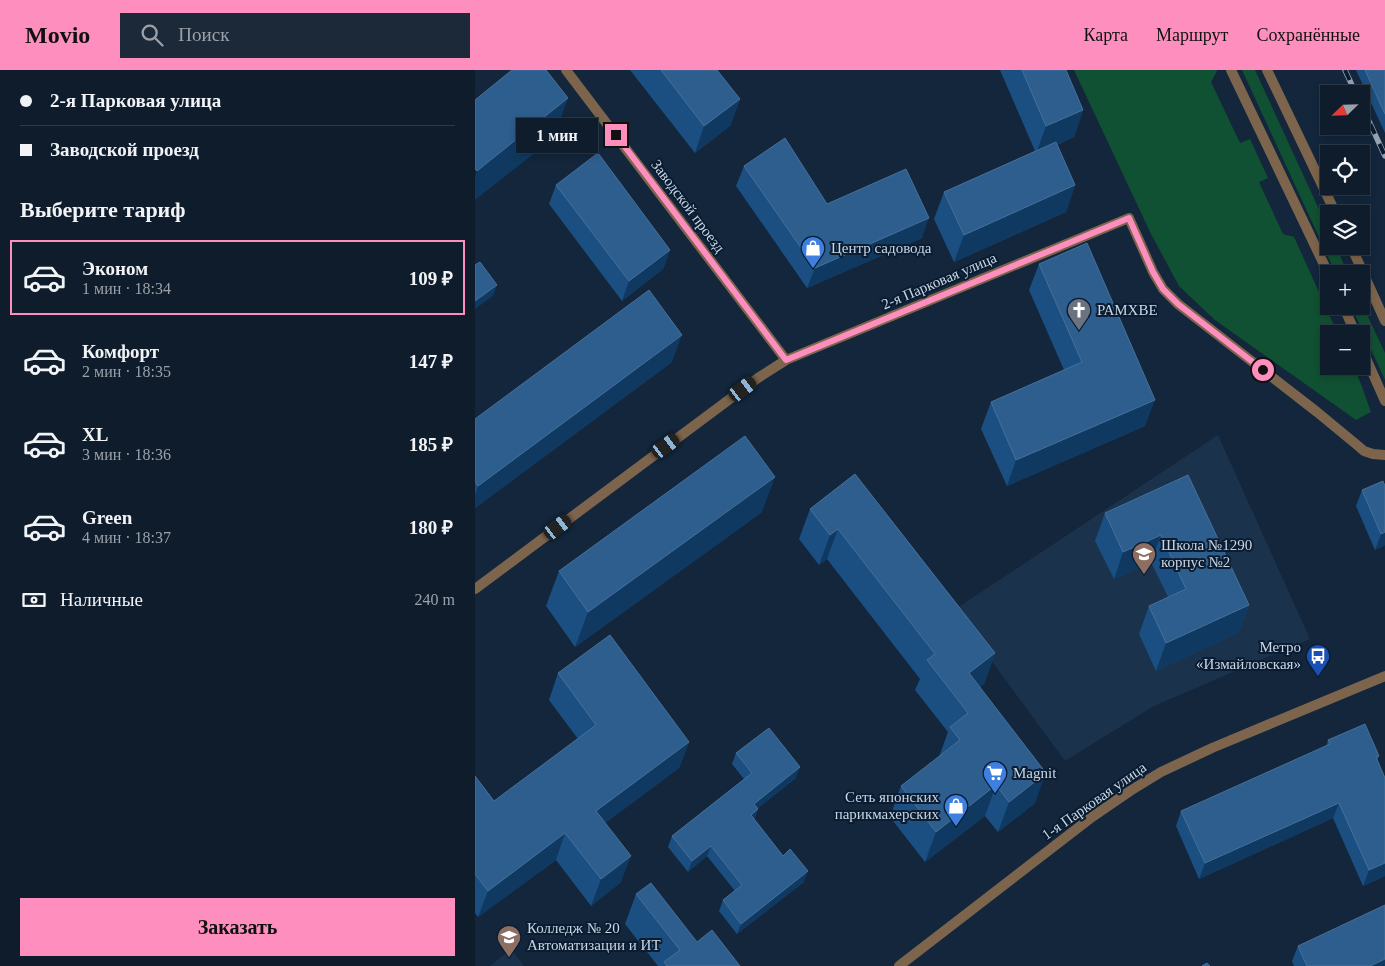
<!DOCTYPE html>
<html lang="ru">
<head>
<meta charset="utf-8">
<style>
  body { margin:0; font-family:Georgia,serif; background:#1c2938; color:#f1f3f6; height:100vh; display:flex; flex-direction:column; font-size:19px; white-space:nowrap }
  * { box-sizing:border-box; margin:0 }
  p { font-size:16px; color:#9ba1a9 }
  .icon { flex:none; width:28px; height:28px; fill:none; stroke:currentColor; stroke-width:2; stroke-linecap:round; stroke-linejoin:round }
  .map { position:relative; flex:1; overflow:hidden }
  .details { display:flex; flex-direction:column; background:#0e1c2c; width:475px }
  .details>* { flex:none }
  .guide { display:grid; align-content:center; height:110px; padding:0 20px; background:#0e1c2c }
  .needle { width:32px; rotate:247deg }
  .tools { position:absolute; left:845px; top:15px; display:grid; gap:10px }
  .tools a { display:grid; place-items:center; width:50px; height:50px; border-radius:0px; background:#0e1c2c; box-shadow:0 2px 8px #0003,0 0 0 1px #2e3a48; font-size:25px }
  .end { position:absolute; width:22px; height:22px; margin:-11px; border:6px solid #fe8ebd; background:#111; box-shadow:0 0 0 2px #111 }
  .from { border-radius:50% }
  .bubble { position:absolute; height:35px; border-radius:0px; background:#0e1c2c; box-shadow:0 2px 8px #0003,0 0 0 1px #2e3a48; font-size:16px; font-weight:600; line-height:35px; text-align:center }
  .car { position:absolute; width:15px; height:30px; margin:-15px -8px; border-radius:6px; box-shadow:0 0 4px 1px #0007; background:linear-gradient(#222 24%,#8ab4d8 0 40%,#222 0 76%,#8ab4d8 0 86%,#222 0) }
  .guide b { display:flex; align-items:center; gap:18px; height:48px; font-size:19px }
  .guide b+b { border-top:1px solid #2e3a48 }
  .guide i { width:12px; height:12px; background:#f1f3f6 }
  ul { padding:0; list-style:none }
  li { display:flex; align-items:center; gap:15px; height:75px; margin:0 10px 8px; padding:0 10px; border:2px solid transparent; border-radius:0px }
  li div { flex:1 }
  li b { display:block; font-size:19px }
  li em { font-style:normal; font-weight:600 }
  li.current { border-color:#fe8ebd }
  li>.icon { width:45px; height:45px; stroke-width:1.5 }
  h2 { padding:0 20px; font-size:22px; line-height:60px }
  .pay { display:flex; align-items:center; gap:12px; height:55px; padding:0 20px; font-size:19px }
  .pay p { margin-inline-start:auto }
  .primary-button { display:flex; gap:10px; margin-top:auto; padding:10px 20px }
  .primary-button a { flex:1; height:58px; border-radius:0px; background:#fe8ebd; color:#111; font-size:20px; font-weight:600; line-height:58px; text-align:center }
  header { display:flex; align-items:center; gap:30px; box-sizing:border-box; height:70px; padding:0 25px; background:#fe8ebd; color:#111 }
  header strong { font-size:24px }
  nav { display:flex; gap:28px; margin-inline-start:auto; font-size:18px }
  .search { width:350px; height:45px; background:#1c2938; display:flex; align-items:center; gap:12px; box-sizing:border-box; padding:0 18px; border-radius:0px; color:#9ba1a9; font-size:19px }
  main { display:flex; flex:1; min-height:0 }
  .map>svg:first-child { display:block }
  .built { fill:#1a324b }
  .green { fill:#115133 }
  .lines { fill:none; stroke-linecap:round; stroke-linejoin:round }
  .minor { stroke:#7d644c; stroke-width:10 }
  .tertiary { stroke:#7d644c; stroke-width:10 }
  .rail-casing { stroke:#94a2b2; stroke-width:5.5 }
  .rail { stroke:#091c31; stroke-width:4; stroke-dasharray:11; stroke-linecap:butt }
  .wall { fill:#1b4f82 }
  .shaded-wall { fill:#103961 }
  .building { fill:#2e5e8d; stroke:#46709a }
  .route { stroke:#fe8ebd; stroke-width:6 }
  .labels { text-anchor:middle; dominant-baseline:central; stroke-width:4; stroke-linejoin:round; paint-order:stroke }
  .street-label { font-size:15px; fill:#cad6e4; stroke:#091c31 }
  .poi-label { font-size:15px; fill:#cad6e4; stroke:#091c31; text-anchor:start }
</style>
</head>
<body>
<header>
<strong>Movio</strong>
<div class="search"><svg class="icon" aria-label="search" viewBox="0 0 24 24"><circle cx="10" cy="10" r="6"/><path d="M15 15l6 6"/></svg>Поиск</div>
<nav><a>Карта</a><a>Маршрут</a><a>Сохранённые</a></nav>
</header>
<main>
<section class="details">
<div class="guide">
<b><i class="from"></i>2-я Парковая улица</b>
<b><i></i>Заводской проезд</b>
</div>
<h2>Выберите тариф</h2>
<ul>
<li class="current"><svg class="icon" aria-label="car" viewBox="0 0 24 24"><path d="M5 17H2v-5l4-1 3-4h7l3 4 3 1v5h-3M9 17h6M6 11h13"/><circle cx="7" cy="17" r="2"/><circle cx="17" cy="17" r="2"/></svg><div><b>Эконом</b><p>1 мин · 18:34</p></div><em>109 ₽</em></li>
<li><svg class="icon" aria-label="car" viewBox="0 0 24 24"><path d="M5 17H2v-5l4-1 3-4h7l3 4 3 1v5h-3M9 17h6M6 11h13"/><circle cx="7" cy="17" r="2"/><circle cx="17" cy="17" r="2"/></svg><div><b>Комфорт</b><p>2 мин · 18:35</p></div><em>147 ₽</em></li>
<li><svg class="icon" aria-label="car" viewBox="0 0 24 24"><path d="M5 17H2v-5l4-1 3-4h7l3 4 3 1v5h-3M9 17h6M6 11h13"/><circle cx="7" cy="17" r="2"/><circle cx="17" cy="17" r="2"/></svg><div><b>XL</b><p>3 мин · 18:36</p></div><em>185 ₽</em></li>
<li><svg class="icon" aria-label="car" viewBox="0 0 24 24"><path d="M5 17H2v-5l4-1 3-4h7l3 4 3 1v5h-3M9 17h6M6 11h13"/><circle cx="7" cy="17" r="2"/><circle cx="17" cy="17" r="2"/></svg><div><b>Green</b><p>4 мин · 18:37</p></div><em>180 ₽</em></li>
</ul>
<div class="pay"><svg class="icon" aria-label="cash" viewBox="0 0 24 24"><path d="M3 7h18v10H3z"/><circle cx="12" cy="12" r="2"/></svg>Наличные<p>240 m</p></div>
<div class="primary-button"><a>Заказать</a></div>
</section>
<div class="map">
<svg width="910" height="896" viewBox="0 0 910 896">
  <rect width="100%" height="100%" fill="#13263b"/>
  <path class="built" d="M743 365 835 569 679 636 590 691 479 540Z
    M36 879 49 896H15Z"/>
  <path class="green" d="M599 0H741L742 1 736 12 765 73 775 69 793 108 784 112 808 164 819 167 863 264H854V296H878L886 314 896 342 881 350 740 250 704 216 676 164Z
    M767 0H780L854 161V176H861L873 204H861Z
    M886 232 910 283V310L876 236H886Z"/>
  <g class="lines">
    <path class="minor" d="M91 0 311 290
      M0 519 283 308 311 290 654 148 678 202 688 219 703 234 842 342 882 375 889 381 898 384 910 385"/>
    <path class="tertiary" d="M756 0 854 205
      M792 0 861 144
      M876 176 910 251
      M868 236 881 264
      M886 277 910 331
      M424 896 617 747 655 721 686 702 737 678 910 606"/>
    <g class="rail-casing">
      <path id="rail" d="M870 0 881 24
        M886 34 910 86"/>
    </g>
    <use href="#rail" class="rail"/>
  </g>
  <path class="wall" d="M155 0H242L265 29 255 56 220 83Z
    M525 0H591L608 40 599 67 582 75 600 115 591 142 479 192 459 149 469 122 560 81Z
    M881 0H910V63Z
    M269 96 352 134 447 168 332 218 261 116Z
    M81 115 195 180 188 199 147 231 74 134Z
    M564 194 670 356 532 416 506 359 516 332 589 300 554 220Z
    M197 292 0 438V349Z
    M380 404 520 583 509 614 505 617 560 733 523 762 510 746 450 792 415 747 426 716 464 687 473 662 440 620 445 609 352 489 344 495 324 469 335 439Z
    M713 405 774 535 764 562 681 601 664 564 674 536 693 527 676 492 639 509 620 471 630 443Z
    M910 416V475L900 480 881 436 887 420Z
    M287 442 100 577 71 536 84 501Z
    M83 603 214 672 204 698 130 753 146 812 116 836 81 790 3 847 0 843V706L19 731 103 669 74 630Z
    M853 670 904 686 902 690 910 708V806L888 816 858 748 724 809 701 756 706 741 851 677Z
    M261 683 321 708 283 738 279 749 329 812 262 864 244 841 248 830 260 821 232 786 213 802 193 777 197 766 269 709 257 694Z
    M161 824 222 872 265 896H183L150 854Z
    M823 876 910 896H819L817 891Z"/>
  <path class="shaded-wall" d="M93 28 79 68 0 130V106L2 101Z
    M265 29 255 56 220 83 229 56Z
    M608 40 599 67 561 84 571 56Z
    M600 115 591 142 479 192 489 165Z
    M454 148 447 168 332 218 340 198Z
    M195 180 188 199 147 231 154 211Z
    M22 215 18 226 0 239V231Z
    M207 265 197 292 0 438V425L3 416Z
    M680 330 670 356 532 416 541 390Z
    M300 407 287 442 100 577 113 542Z
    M363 459 352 489 344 495 355 465Z
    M910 462V475L900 480 906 464Z
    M686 465 676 492 639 509 648 482Z
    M774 535 764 562 681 601 691 573Z
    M520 583 509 614 485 632 494 603Z
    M214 672 204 698 111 767 121 741Z
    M325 697 321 708 275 744 279 734Z
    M571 703 560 733 523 762 534 732Z
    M521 715 510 746 450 792 461 762Z
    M864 733 858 748 724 809 730 793Z
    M283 739 280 749 276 745Z
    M90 763 81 790 3 847 13 821Z
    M236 776 232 786 213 802 217 791Z
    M156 786 146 812 116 836 126 809Z
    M910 793V806L888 816 894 800Z
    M333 801 329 812 262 864 266 854Z
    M910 889V896H895Z"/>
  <path class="building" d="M37 0H71L93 28 2 101 0 99V30Z
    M186 0H242L265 29 229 56Z
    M547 0H591L608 40 571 56Z
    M890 0H910V44Z
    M310 68 352 134 431 99 454 148 340 198 269 96Z
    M581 72 600 115 489 165 469 122Z
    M123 83 195 180 154 211 81 115Z
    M612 173 680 330 541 390 516 332 607 292 564 194Z
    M5 192 22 215 0 231V195Z
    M174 220 207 265 3 416 0 411V349Z
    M270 366 300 407 113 542 84 501Z
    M380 404 520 583 494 603 571 703 534 732 521 715 461 762 426 716 485 670 475 657 493 643 452 590 460 584 363 459 355 465 335 439Z
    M713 405 774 535 691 573 674 536 711 519 686 465 648 482 630 443Z
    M908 411 910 416V462L906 464 887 420Z
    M135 565 214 672 121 741 156 786 126 809 90 763 13 821 0 804V706L19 731 121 655 83 603Z
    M890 654 904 686 901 687 910 708V793L894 800 864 733 730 793 706 741 855 674 853 670Z
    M294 658 325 697 279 734 283 739 276 745 308 786 315 779 333 801 266 854 248 830 267 815 236 776 217 791 197 766 277 703 261 683Z
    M176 813 222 872 237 860 265 896H191H192L189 892 205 880 161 824Z
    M910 835V889L895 896H832L823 876Z
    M732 893 735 896H727Z"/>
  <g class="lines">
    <path class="route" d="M141 65 311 290 654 148 678 202 688 219 703 234 788 300"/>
  </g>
  <defs>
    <g id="shop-pin" transform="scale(1.25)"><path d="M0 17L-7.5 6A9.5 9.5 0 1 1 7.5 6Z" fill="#3f7fe0" stroke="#091c31"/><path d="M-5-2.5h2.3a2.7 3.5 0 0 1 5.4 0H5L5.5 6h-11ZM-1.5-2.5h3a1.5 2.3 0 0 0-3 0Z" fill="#fff"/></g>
    <g id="church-pin" transform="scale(1.25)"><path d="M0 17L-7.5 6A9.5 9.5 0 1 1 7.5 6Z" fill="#6b7280" stroke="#091c31"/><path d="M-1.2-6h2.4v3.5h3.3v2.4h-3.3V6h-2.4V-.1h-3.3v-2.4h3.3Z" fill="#fff"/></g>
    <g id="school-pin" transform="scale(1.25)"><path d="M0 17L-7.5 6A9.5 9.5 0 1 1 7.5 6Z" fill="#8d6e63" stroke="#091c31"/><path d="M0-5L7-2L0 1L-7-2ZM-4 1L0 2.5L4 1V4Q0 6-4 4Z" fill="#fff"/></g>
    <g id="bus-pin" transform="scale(1.25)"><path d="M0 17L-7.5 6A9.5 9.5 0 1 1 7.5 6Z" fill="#1a4fb4" stroke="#091c31"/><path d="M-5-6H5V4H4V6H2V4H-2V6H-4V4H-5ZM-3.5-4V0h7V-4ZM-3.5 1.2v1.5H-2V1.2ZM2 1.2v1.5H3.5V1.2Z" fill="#fff"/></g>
    <g id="supermarket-pin" transform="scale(1.25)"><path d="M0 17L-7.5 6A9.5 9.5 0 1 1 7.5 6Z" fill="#3f7fe0" stroke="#091c31"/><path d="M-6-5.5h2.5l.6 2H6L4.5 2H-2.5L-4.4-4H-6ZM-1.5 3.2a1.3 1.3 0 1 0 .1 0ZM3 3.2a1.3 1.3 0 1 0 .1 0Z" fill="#fff"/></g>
    <g id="university-pin" transform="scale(1.25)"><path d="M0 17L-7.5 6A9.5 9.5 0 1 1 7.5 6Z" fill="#8d6e63" stroke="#091c31"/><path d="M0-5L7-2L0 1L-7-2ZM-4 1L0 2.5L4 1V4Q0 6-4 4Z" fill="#fff"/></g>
  </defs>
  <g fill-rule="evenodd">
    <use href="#shop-pin" x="338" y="178"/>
    <use href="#church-pin" x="604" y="240"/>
    <use href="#school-pin" x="669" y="484"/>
    <use href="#bus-pin" x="843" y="586"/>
    <use href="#supermarket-pin" x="520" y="703"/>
    <use href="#shop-pin" x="481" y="736"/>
    <use href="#university-pin" x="34" y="867"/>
  </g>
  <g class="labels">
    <g class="street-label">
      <text transform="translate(213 136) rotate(53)">Заводской проезд</text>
      <text transform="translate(464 211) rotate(-23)">2-я Парковая улица</text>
      <text transform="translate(619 731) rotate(-35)">1-я Парковая улица</text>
    </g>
    <g class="poi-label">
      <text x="356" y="178">Центр садовода</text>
      <text x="622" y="240">РАМХВЕ</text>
      <text x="686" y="475">Школа №1290<tspan x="686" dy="17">корпус №2</tspan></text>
      <text x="826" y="577" text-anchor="end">Метро<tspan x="826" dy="17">«Измайловская»</tspan></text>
      <text x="538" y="703">Magnit</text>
      <text x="464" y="727" text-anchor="end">Сеть японских<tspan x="464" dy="17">парикмахерских</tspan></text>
      <text x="52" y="858">Колледж № 20<tspan x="52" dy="17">Автоматизации и ИТ</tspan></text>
    </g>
  </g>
</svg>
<div class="tools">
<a><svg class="needle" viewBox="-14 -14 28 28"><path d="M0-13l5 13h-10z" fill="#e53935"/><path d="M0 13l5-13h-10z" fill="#9ba1a9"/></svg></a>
<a><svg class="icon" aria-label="locate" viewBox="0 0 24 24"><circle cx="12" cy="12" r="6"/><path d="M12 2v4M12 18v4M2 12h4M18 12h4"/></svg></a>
<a><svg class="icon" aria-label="layers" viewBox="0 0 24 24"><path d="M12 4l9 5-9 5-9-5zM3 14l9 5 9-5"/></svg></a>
<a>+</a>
<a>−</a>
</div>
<i class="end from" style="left:788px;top:300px"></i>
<i class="end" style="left:141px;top:65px"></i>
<div class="bubble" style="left:41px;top:48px;width:82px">1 мин</div>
<i class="car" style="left:268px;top:319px;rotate:53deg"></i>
<i class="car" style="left:191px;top:376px;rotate:54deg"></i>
<i class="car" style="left:83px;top:457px;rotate:53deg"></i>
</div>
</main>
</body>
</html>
